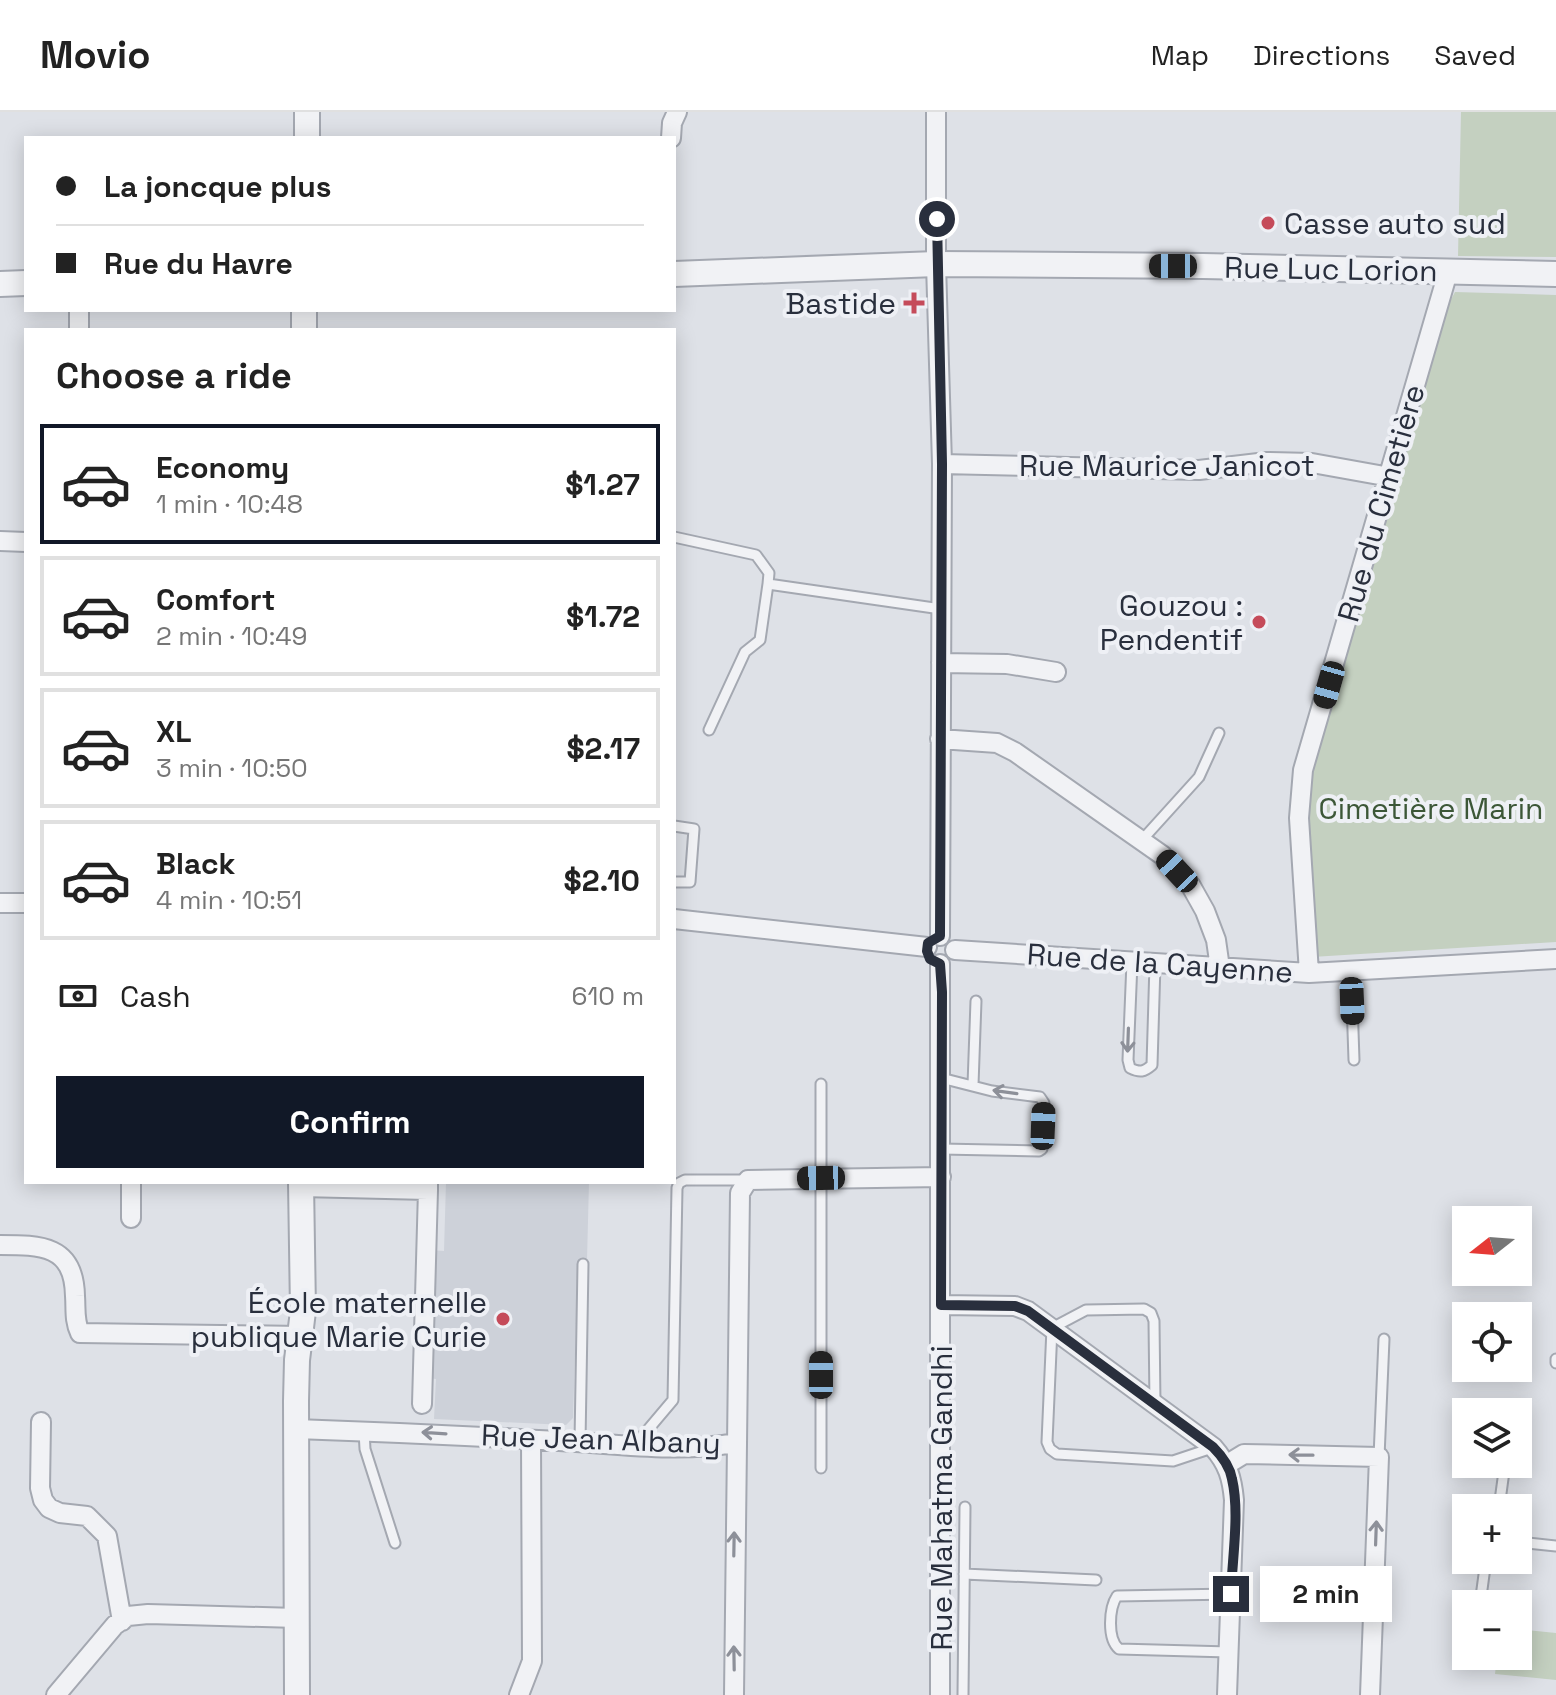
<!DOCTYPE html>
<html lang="en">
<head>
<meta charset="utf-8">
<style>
  body { margin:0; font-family:"Space Grotesk",sans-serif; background:#f6f6f6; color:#222; height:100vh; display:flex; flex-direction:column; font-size:30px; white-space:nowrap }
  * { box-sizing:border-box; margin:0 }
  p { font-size:26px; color:#767676 }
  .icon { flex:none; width:44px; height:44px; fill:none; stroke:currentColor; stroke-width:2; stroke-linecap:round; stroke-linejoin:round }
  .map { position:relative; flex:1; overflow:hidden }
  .details { position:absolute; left:24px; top:216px; width:652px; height:856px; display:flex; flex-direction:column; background:#fff; border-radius:0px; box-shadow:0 4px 20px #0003 }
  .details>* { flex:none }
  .hud { position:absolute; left:24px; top:24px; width:652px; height:176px; border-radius:0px; box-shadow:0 4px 20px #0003; display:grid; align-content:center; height:176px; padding:0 32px; background:#fff }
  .needle { width:52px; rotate:253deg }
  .tools { position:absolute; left:1452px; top:1094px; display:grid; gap:16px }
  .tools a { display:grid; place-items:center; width:80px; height:80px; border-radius:0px; background:#fff; box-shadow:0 4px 20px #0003; font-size:40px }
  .end { position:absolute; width:36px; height:36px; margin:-18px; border:10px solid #292f3d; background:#fff; box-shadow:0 0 0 4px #fff }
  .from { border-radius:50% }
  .bubble { position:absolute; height:56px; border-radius:0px; background:#fff; box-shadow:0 4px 20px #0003; font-size:26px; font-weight:600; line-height:56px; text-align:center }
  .car { position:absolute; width:24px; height:48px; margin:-24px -12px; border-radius:10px; box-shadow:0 0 6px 2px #0007; background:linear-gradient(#222 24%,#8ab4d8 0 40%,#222 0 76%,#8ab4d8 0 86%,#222 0) }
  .hud b { display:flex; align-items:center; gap:28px; height:76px; font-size:30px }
  .hud b+b { border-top:2px solid #e0e0e0 }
  .hud i { width:20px; height:20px; background:#222 }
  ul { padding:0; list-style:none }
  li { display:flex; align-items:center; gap:24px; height:120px; margin:0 16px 12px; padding:0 16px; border:4px solid #e0e0e0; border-radius:0px }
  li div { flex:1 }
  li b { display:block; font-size:30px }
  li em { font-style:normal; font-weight:600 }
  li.selected { border-color:#111827 }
  li>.icon { width:72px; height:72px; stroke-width:1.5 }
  h2 { padding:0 32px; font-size:36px; line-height:96px }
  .pay { display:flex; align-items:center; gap:20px; height:88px; padding:0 32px; font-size:30px }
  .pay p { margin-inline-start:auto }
  .cta { display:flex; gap:16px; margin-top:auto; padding:16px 32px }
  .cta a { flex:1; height:92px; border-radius:0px; background:#111827; color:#fff; font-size:32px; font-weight:600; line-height:92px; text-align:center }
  header { display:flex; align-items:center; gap:48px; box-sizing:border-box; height:112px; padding:0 40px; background:#fff; border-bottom:2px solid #e0e0e0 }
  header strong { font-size:38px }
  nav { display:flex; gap:44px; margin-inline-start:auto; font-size:28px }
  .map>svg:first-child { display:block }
  .built { fill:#cdd1d9 }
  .green { fill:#c4d0c0 }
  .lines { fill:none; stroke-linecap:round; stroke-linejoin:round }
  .service-casing { stroke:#a4a8b1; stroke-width:13 }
  .minor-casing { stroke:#a4a8b1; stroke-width:22 }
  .tertiary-casing { stroke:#a4a8b1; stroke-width:28 }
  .service { stroke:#f1f2f5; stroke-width:9 }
  .minor { stroke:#f1f2f5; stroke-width:18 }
  .tertiary { stroke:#f1f2f5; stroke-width:24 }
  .oneway { stroke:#8d9099 }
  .route { stroke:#292f3d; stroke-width:10 }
  .poi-dot { fill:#c54b5a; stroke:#eef0f5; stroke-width:3 }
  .labels { text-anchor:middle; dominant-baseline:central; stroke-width:8; stroke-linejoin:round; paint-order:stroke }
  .poi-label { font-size:30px; fill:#292f3d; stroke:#eef0f5; text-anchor:end }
  .street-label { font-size:30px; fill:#292f3d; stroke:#eef0f5 }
  .park-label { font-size:30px; fill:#3c5737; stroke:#eef0f5 }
</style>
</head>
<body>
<header>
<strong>Movio</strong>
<nav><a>Map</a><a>Directions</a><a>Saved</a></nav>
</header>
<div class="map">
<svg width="1556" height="1583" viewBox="0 0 1556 1583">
  <rect width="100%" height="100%" fill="#dee1e7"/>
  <path class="built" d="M446 1070H589L587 1148H578L573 1306 566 1313 434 1307 436 1267 428 1266 431 1138 444 1139Z"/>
  <path class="green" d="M1461 0H1556V145L1458 144Z
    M1455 180 1556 183V830L1312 845 1303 694 1310 658 1445 199Z
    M1518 1517 1556 1521V1568L1495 1562 1497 1544H1518Z"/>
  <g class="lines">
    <g class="service-casing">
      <path id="service" d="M674 425 756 443 769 461 768 472
        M709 618 745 540 760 528 768 472 941 497
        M674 714 694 717 690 770H674
        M1142 728 1199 665 1219 621
        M1132 850 1128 948 1130 956C1140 961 1144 960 1152 953L1155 852
        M1351 860 1354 948
        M941 966 992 979 1040 985 1044 991 1042 1037 1039 1039 941 1037
        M821 972V1356
        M973 973 976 889
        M1556 1247V1251
        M1155 1292 1154 1209 1151 1201 1144 1197 1086 1198 1052 1216 1047 1330 1050 1337 1057 1342 1173 1349 1212 1336
        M364 1319 365 1337 395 1431
        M580 1330 583 1152
        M635 1333 673 1288 677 1076 679 1071 685 1068H748
        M1379 1345 1384 1227
        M1499 1396 1505 1352
        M1518 1430 1556 1434
        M964 1462 1096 1468
        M1480 1492 1486 1448
        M1229 1540 1119 1537C1107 1527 1109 1496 1117 1484L1231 1482
        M963 1583 965 1395"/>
    </g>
    <g class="minor-casing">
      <path id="minor" d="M936 0V152L942 352 940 824
        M671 26 672 11 677 0
        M79 218V198
        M942 352 1199 358 1267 350 1312 351 1390 365
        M0 429 26 430
        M941 551 1007 552 1056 560
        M940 627 997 631 1015 640 1162 743 1191 774 1205 799 1216 828 1220 856
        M0 791H26
        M674 807 927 835
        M955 838 1309 861 1556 847
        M940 852V1583
        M1309 861 1299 706 1303 658 1448 160
        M131 1070V1106
        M301 1075 428 1078V1070
        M0 1133C41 1133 74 1133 75 1184 76 1196 74 1209 80 1221L300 1224
        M941 1193 1015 1194 1028 1199 1213 1335C1228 1352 1232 1366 1234 1388L1227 1583
        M422 1292 428 1078
        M41 1310 40 1376 43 1388 49 1396 60 1401 87 1404 107 1424 122 1509
        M296 1317C384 1320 471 1324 559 1329 617 1332 678 1341 735 1331
        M1226 1353 1244 1342 1379 1345 1370 1583
        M56 1583 115 1513 128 1504 148 1502 297 1506
        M519 1583 532 1549 531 1328
        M734 1583 740 1081 748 1068 941 1065"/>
    </g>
    <g class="tertiary-casing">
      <path id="tertiary" d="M307 26V0
        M674 162 936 152 1203 154 1556 162
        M0 172 26 171
        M304 218V198
        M297 1583 296 1289 297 1248 303 1199 301 1070"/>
    </g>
    <use href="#service" class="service"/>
    <use href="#minor" class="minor"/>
    <use href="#tertiary" class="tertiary"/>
  </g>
  <defs><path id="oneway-shaft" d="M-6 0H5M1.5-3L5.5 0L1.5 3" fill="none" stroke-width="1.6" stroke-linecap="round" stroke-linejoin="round" transform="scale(2)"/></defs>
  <g class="oneway">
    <use href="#oneway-shaft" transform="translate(1128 928) rotate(92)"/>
    <use href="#oneway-shaft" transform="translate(1005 980) rotate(-172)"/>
    <use href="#oneway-shaft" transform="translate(434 1321) rotate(-176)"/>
    <use href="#oneway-shaft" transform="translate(1301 1343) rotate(-179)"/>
    <use href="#oneway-shaft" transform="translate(1376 1421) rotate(-88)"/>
    <use href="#oneway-shaft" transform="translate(734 1432) rotate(-89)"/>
    <use href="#oneway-shaft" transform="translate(734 1546) rotate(-91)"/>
  </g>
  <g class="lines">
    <path class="route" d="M937 107 942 352 940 824 928 831 927 839 930 847 940 852 942 880 941 1193 1015 1194 1028 1199 1213 1335C1222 1344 1230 1355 1232 1367 1240 1401 1232 1447 1231 1482"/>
  </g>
  <g class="poi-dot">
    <circle cx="1268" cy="111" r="8"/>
    <path d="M910 179h8v8h8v8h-8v8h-8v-8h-8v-8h8z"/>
    <circle cx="1259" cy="510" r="8"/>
    <circle cx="503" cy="1207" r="8"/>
  </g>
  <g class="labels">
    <g class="poi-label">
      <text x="1284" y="111" text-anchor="start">Casse auto sud</text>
      <text x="896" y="191">Bastide</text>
      <text x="1243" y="493">Gouzou :<tspan x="1243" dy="34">Pendentif</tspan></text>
      <text x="487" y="1190">École maternelle<tspan x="487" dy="34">publique Marie Curie</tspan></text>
    </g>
    <g class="street-label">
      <text transform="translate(1331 157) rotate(1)">Rue Luc Lorion</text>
      <text x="1167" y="353">Rue Maurice Janicot</text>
      <text transform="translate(1381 391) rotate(-74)">Rue du Cimetière</text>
      <text transform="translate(1160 851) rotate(4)">Rue de la Cayenne</text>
      <text transform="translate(601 1327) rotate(2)">Rue Jean Albany</text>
      <text transform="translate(941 1386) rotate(-90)">Rue Mahatma Gandhi</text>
    </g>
    <g class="park-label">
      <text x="1431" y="696">Cimetière Marin</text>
    </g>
  </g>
</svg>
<div class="tools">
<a><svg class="needle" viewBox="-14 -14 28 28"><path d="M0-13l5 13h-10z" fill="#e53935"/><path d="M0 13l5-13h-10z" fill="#767676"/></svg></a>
<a><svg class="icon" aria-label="locate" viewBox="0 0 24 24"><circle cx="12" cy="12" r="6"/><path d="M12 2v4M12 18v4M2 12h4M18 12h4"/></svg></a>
<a><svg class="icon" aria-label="layers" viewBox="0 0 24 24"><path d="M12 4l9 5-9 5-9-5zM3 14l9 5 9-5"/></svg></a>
<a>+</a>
<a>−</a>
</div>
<i class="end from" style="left:937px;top:107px"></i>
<i class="end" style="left:1231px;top:1482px"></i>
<div class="bubble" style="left:1260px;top:1454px;width:132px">2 min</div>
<i class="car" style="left:1173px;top:154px;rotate:270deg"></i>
<i class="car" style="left:1329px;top:573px;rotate:196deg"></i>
<i class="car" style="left:1177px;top:759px;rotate:317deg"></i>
<i class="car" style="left:1352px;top:889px;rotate:178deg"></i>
<i class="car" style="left:1043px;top:1014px;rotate:2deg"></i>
<i class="car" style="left:821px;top:1066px;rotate:269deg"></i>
<i class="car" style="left:821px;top:1263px;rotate:0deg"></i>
<div class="hud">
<b><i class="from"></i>La joncque plus</b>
<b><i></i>Rue du Havre</b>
</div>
<section class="details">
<h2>Choose a ride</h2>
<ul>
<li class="selected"><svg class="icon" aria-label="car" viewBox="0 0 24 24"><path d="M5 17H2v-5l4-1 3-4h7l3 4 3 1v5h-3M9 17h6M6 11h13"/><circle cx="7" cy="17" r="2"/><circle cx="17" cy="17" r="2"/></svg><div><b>Economy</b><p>1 min · 10:48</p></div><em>$1.27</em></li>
<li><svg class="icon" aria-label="car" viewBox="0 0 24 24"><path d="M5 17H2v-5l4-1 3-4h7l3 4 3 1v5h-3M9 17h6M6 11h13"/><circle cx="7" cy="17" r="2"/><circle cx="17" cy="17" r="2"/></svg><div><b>Comfort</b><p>2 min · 10:49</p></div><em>$1.72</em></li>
<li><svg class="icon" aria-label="car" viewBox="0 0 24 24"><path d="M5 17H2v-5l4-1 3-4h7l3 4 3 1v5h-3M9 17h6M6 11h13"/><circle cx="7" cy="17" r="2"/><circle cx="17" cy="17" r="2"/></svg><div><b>XL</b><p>3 min · 10:50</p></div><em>$2.17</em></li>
<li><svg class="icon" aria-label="car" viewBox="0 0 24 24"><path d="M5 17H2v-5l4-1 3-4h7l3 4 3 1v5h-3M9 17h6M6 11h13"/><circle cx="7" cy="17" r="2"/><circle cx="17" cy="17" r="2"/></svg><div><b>Black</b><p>4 min · 10:51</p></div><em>$2.10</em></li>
</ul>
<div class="pay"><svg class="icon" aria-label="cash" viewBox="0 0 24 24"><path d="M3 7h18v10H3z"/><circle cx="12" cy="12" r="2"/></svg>Cash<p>610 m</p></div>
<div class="cta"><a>Confirm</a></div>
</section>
</div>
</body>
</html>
